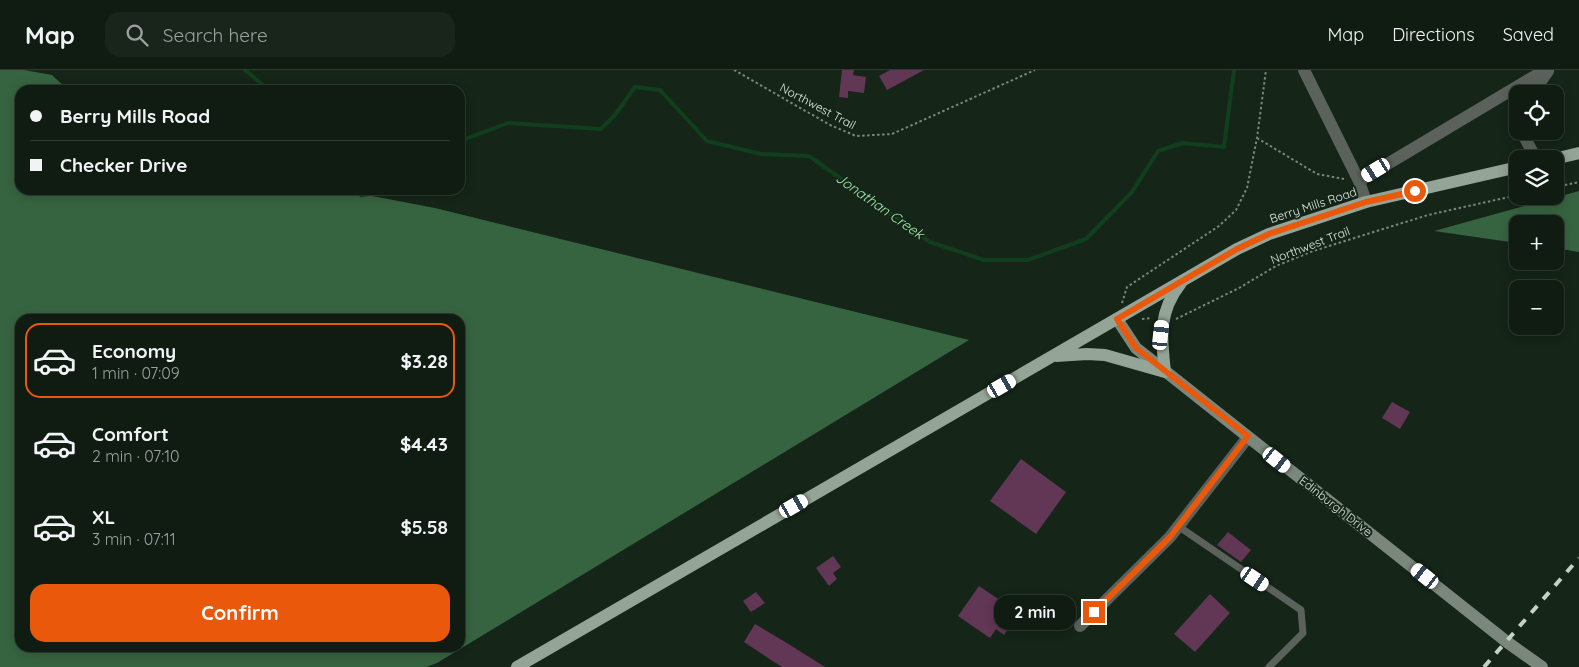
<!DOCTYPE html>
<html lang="en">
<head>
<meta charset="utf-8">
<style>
  body { margin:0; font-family:Quicksand,sans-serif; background:#19251b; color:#f1f3f6; height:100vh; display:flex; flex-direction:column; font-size:19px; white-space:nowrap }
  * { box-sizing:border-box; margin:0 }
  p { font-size:16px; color:#9ca19f }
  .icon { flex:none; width:28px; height:28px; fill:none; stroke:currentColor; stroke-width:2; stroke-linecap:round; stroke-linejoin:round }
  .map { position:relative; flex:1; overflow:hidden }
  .drawer { position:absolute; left:15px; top:244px; width:450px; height:338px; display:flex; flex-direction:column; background:#101c12; border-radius:15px; box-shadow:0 2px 12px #0003,0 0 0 1px #303a32 }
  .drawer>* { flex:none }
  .top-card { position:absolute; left:15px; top:15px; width:450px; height:110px; border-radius:15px; box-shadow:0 2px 12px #0003,0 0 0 1px #303a32; display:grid; align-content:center; height:110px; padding:0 15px; background:#101c12 }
  .buttons { position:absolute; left:1509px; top:15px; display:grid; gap:10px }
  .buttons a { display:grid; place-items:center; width:55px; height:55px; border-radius:10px; background:#101c12; box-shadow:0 2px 12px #0003,0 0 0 1px #303a32; font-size:25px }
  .end { position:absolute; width:22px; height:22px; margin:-11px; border:6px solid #ea580c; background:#fff; box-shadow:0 0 0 2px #fff }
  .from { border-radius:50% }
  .bubble { position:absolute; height:35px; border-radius:15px; background:#101c12; box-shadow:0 2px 12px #0003,0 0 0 1px #303a32; font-size:16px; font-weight:700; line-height:35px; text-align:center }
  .car { position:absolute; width:15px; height:30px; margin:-15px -8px; border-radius:6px; box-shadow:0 0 4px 1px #0007; background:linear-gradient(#fff 24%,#345 0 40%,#fff 0 76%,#345 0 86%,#fff 0) }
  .top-card b { display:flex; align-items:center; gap:18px; height:48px; font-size:19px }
  .top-card b+b { border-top:1px solid #303a32 }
  .top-card i { width:12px; height:12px; background:#f1f3f6 }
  ul { padding:9px 0 0; list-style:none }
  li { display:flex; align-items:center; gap:15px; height:75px; margin:0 10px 8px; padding:0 5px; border:2px solid transparent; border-radius:15px }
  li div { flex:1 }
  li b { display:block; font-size:19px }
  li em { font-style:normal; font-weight:700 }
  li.selected { border-color:#ea580c }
  li>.icon { width:45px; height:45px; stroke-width:1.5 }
  .cta { display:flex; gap:10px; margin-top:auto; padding:10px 15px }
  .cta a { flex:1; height:58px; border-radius:15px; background:#ea580c; color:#fff; font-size:20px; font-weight:700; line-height:58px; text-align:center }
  header { display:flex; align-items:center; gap:30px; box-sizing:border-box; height:70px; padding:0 25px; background:#101c12; border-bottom:1px solid #303a32 }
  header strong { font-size:24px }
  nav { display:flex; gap:28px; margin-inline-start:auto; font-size:18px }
  .search { width:350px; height:45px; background:#19251b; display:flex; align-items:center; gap:12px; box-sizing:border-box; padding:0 18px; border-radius:15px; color:#9ca19f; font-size:19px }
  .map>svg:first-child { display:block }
  .forest { fill:#376440; fill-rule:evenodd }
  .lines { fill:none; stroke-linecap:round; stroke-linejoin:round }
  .stream { stroke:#113f1d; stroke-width:4 }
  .building { fill:#623655 }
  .path { stroke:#79867c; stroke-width:2; stroke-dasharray:2.5 2.5; stroke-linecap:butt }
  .lane { stroke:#5a625b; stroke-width:7 }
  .street { stroke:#5a625b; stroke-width:12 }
  .secondary { stroke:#7b877d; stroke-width:12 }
  .primary { stroke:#94a496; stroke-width:12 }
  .rail { stroke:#c5d0c7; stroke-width:4; stroke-dasharray:9 9; stroke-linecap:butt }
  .route { stroke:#ea580c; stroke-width:6 }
  .labels { text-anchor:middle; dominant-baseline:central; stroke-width:4; stroke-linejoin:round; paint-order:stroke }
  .street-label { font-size:12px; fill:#dee8e0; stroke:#152518 }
  .water-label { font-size:14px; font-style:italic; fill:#a1e7ad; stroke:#152518 }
</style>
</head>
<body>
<header>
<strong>Map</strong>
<div class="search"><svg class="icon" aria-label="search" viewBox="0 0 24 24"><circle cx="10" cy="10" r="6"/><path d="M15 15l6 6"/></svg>Search here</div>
<nav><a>Map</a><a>Directions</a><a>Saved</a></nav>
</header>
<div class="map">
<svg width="1579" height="597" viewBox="0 0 1579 597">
  <rect width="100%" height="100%" fill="#152518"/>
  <path class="forest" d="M0 0H24L52 5 68 20H20V120H341L435 138 969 270 437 593 426 597H0ZM20 249H460V576H20Z
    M1579 121V182L1555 178V154H1518L1517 173 1434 161Z"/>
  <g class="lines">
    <path class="stream" d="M245 0 269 20
      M460 71 508 53 601 59 615 45 635 17 660 20 707 71 761 84 809 86 930 172 984 190H1028L1086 169 1132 122 1158 81 1183 73 1224 77 1234 0
      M357 120 361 125 387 122 389 120"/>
  </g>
  <path class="building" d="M842 0H854L853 5 866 7 864 23 848 21V28L839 27Z
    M890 0H924L887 20 879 6Z
    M1392 332 1410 342 1400 359 1382 348Z
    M1021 389 1066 422 1036 464 990 431Z
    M1228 462 1251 480 1241 492 1217 475Z
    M833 486 841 497 833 503 837 509 829 516 816 498Z
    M979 516 1019 543 1004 565 996 559 990 568 958 546Z
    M756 522 765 533 751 542 743 531Z
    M1210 524 1230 543 1195 582 1174 564Z
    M755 554 782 570 825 597H782L771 590 744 572Z"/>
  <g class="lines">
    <path class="path" d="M734 0 830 55 856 66 892 64 1035 0
      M1257 68 1317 104 1344 109
      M1555 117 1579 112
      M1122 233 1127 217 1219 156 1236 140 1247 118 1257 68 1266 0
      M1142 249 1152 248
      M1176 249 1239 218 1276 196 1313 181 1428 145 1518 125"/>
    <path class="lane" d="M1178 456 1301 540 1303 563 1269 597"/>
    <path class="street" d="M1304 0 1359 111 1366 132
      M1532 24 1548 1
      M1524 61V66L1536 89
      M1359 111 1545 0
      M1080 556 1170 467 1248 367"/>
    <path class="secondary" d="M1117 249 1136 278 1507 572 1542 597"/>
    <path class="primary" d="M1554 89 1579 83
      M1056 286 1087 284 1105 285 1165 302C1161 267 1158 242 1181 213
      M517 597 1237 179 1269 164 1366 132 1518 97"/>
    <path class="rail" d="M1484 597 1579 488"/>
  </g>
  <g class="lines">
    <path class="route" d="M1094 542 1170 467 1248 366 1136 278 1117 249 1237 179 1269 164 1366 132 1415 121"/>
  </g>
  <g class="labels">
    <g class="street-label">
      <text transform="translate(818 36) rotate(28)">Northwest Trail</text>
      <text transform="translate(1313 135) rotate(-18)">Berry Mills Road</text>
      <text transform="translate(1310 175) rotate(-21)">Northwest Trail</text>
      <text transform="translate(1336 436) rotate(38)">Edinburgh Drive</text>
    </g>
    <g class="water-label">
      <text transform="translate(880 136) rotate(35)">Jonathan Creek</text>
    </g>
  </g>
</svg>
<div class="buttons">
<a><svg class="icon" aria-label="locate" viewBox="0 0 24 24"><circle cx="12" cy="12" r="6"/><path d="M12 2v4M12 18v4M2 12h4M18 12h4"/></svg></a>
<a><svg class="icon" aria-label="layers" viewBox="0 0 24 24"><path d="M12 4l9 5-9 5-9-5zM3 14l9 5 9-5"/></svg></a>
<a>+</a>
<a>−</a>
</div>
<i class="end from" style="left:1415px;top:121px"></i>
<i class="end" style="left:1094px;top:542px"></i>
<div class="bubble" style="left:994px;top:525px;width:82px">2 min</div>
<i class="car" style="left:1376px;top:100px;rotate:239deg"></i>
<i class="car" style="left:1161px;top:265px;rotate:6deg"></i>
<i class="car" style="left:1002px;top:316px;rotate:60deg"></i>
<i class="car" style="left:1277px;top:390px;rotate:128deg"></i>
<i class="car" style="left:794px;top:436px;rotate:60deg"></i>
<i class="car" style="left:1425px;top:506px;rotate:308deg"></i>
<i class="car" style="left:1255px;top:509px;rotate:124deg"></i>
<div class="top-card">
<b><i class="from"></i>Berry Mills Road</b>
<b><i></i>Checker Drive</b>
</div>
<section class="drawer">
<ul>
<li class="selected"><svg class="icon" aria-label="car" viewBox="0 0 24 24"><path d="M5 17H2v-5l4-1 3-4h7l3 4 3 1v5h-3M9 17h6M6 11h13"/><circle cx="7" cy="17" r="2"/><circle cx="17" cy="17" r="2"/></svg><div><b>Economy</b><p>1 min · 07:09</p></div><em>$3.28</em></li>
<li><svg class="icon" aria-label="car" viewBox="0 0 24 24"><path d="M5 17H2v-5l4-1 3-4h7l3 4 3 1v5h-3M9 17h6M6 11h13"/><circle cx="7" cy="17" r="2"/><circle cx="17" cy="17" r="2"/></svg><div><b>Comfort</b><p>2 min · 07:10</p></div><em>$4.43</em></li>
<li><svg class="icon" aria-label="car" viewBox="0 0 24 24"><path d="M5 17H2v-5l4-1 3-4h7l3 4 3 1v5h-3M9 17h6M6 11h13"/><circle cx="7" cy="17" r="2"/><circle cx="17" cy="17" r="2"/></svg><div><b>XL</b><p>3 min · 07:11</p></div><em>$5.58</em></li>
</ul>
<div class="cta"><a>Confirm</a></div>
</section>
</div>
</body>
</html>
